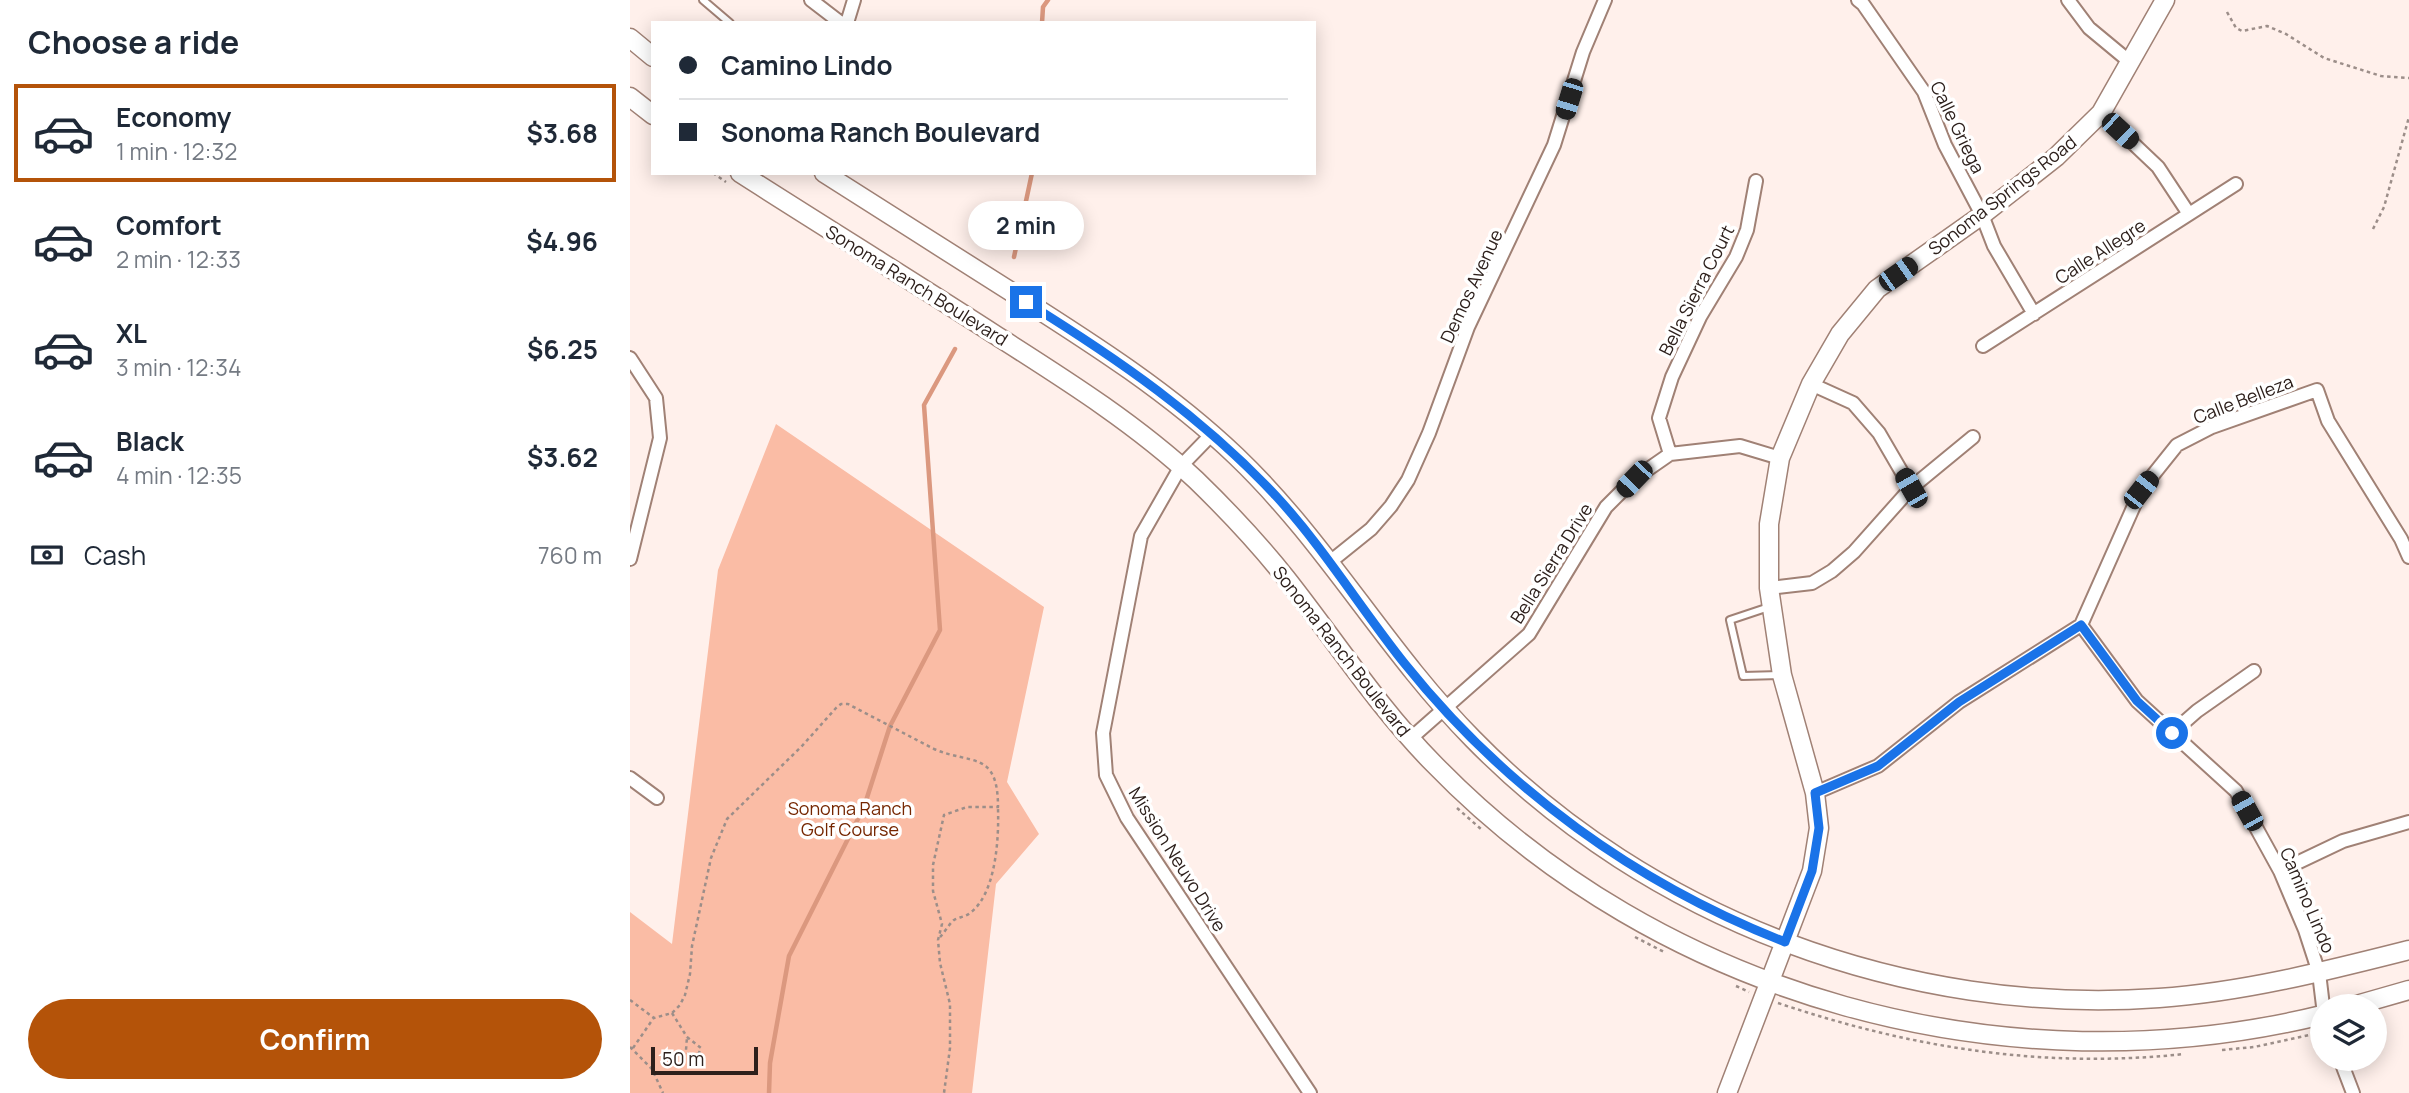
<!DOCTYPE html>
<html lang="en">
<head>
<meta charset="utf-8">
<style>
  body { margin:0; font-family:Manrope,sans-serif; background:#f6f6f7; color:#1f2937; height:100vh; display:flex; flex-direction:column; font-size:26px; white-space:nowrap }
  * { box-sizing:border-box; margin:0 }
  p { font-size:23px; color:#747a83 }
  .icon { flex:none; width:38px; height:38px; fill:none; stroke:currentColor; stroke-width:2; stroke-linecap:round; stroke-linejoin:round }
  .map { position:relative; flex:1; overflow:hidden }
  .panel { display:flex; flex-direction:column; background:#fff; width:630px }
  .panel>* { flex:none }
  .guide { position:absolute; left:21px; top:21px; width:665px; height:154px; border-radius:0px; box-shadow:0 4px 18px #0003; display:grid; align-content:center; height:154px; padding:0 28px; background:#fff }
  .buttons { position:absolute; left:1680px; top:994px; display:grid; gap:14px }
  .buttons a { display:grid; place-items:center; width:77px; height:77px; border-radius:50%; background:#fff; box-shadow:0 4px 18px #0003; font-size:35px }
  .scale { position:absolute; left:21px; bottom:18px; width:107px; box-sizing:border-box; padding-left:7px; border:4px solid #2d201c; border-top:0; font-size:19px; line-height:24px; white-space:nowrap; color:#2d201c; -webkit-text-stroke:5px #fff; paint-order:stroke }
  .end { position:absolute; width:32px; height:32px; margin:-16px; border:9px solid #1a73e8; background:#fff; box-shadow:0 0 0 4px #fff }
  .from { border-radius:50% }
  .bubble { position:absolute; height:49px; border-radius:24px; background:#fff; box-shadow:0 4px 18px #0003; font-size:23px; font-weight:700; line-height:49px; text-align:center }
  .car { position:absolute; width:21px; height:42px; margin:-21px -10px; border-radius:9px; box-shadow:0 0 5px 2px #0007; background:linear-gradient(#222 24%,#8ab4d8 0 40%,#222 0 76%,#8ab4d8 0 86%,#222 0) }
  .guide b { display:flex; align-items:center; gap:24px; height:66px; font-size:26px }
  .guide b+b { border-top:2px solid #e0e1e3 }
  .guide i { width:18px; height:18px; background:#1f2937 }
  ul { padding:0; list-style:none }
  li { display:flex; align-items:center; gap:21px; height:98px; margin:0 14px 10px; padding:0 14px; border:4px solid transparent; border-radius:0px }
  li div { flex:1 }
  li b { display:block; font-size:26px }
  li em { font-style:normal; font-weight:700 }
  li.selected { border-color:#b45309 }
  li>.icon { width:63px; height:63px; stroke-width:1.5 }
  h2 { padding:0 28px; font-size:32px; line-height:84px }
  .pay { display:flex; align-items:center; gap:18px; height:77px; padding:0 28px; font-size:26px }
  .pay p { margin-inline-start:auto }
  .button { display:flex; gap:14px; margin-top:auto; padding:14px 28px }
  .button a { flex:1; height:80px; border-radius:42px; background:#b45309; color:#fff; font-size:28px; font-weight:700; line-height:80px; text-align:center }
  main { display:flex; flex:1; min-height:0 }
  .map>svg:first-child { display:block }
  .green { fill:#fabca5 }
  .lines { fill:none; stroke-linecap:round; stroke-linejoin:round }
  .stream { stroke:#db987f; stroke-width:4.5 }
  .lane-casing { stroke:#a08175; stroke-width:10 }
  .street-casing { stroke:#a08175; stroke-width:16 }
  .secondary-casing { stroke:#a08175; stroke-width:21 }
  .path { stroke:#9c8e89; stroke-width:2.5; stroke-dasharray:3.5 3.5; stroke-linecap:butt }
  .lane { stroke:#fff; stroke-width:6 }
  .street { stroke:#fff; stroke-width:12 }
  .secondary { stroke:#fff; stroke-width:18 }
  .route { stroke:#1a73e8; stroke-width:9 }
  .labels { text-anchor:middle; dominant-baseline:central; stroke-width:7; stroke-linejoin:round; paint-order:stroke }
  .street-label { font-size:18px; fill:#2d201c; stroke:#fff }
  .park-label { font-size:18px; fill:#752600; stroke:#fff }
</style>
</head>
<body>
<main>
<section class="panel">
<h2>Choose a ride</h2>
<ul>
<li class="selected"><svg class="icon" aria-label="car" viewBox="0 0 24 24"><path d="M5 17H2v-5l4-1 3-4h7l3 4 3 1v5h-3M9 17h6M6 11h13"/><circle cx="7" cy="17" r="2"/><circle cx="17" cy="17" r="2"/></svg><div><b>Economy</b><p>1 min · 12:32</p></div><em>$3.68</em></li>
<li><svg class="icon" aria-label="car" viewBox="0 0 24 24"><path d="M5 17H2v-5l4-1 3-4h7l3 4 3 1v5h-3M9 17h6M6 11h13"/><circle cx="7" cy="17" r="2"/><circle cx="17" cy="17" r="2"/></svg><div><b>Comfort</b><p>2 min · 12:33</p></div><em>$4.96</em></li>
<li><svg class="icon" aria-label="car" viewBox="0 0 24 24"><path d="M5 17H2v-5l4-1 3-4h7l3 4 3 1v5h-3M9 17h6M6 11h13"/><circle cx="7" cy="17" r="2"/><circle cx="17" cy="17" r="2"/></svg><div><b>XL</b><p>3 min · 12:34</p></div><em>$6.25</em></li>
<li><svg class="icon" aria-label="car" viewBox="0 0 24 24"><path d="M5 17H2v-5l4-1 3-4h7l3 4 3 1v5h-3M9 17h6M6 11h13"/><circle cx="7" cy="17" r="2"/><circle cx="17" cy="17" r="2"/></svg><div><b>Black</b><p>4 min · 12:35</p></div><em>$3.62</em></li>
</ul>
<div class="pay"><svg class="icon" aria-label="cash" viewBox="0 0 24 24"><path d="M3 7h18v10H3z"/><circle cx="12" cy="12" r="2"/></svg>Cash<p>760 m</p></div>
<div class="button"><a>Confirm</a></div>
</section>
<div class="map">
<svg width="1779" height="1093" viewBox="0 0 1779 1093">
  <rect width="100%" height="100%" fill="#fff0eb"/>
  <path class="green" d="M146 424 414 607 377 782 409 834 366 884 342 1093H0V912L42 944 88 570Z"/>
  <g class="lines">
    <path class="stream" d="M412 23 413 7 418 0
      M384 257 402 173
      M139 1093 140 1063 159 956 234 807 260 726 310 630 294 405 325 349"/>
    <g class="lane-casing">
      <path id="lane" d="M73 0 100 23
        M1139 607 1100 620 1113 676 1150 675"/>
    </g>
    <g class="street-casing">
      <path id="street" d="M181 0 211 23
        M1228 0 1233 4 1294 92 1315 145 1352 215 1364 246 1404 314
        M1438 0 1459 28 1500 62
        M217 23 224 0
        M1471 113 1528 167 1559 214
        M1353 346 1606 184
        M0 358 26 398 30 438 0 559
        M1181 384 1223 403 1249 433 1281 488
        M582 434 551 466 511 536 473 733 476 775 497 818 680 1093
        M1040 454 1029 418 1042 377 1070 317 1106 257 1117 230 1126 181
        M700 562 741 529 761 506 778 480 799 433 838 327 924 145 953 52 975 0
        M1139 588 1182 583 1202 571 1224 552 1281 488 1343 437
        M1451 625 1507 701 1606 791 1650 871 1675 930 1689 973 1693 1006
        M1542 733 1567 711 1624 671
        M780 739 899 634 976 507 1004 479 1040 454 1110 446 1150 458
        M0 778 27 798
        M1185 793 1248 766 1329 702 1451 625 1511 490 1547 445 1582 427 1687 390 1698 421 1771 539 1779 557
        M1650 871 1713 841 1779 822
        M1710 1059 1723 1093"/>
    </g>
    <g class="secondary-casing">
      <path id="secondary" d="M0 38 23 57
        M0 97 23 115
        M110 173C196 228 282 281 367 336 436 380 506 424 566 480 598 511 628 543 656 578 705 640 747 706 803 763 1030 998 1377 1092 1692 1015
        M194 173C258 214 322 254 386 295 463 344 540 393 606 456 697 543 755 650 843 739 1020 920 1277 1016 1529 998 1614 992 1696 971 1779 950
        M1723 1006 1779 990
        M1097 1093 1182 871 1189 828 1185 793 1152 675 1139 588V524L1150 458 1181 384 1210 334 1247 289 1352 215 1426 157 1471 113 1535 0"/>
    </g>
    <path class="path" d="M1597 12 1606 28 1612 31 1637 26 1656 34 1694 58 1751 76 1779 78
      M83 173 96 182
      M1743 229 1754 207 1779 117
      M827 808 851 829
      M310 937C315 932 319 924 324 920 329 917 335 917 340 913 366 894 369 838 368 809
      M1005 937 1036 953
      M1106 986 1119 992
      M0 1000 24 1018 42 1013 50 1005 55 995 60 974 62 946 81 858 97 819 172 746 206 708 211 704H218L304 749C341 765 368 750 368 807H337L314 815 303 865V891L312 924 308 940 310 963 320 1004V1048L314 1093
      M1148 1003C1282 1048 1413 1069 1554 1054
      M42 1013 57 1037
      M57 1037 71 1048 68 1055 60 1057 56 1050Z
      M0 1047 22 1069 33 1093
      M3 1048 23 1019
      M1592 1050 1624 1047 1689 1033"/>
    <use href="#lane" class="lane"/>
    <use href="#street" class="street"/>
    <use href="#secondary" class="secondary"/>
  </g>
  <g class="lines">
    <path class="route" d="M396 302C488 359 572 417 646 496 694 548 731 609 775 664 875 789 1007 884 1155 942L1182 871 1189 828 1185 793 1248 766 1329 702 1451 625 1507 701 1542 733"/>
  </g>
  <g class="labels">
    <g class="street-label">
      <text transform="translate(1328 127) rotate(64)">Calle Griega</text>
      <text transform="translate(1372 195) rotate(-38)">Sonoma Springs Road</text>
      <text transform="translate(1470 251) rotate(-33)">Calle Allegre</text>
      <text transform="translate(287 285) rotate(32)">Sonoma Ranch Boulevard</text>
      <text transform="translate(841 286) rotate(-65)">Demos Avenue</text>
      <text transform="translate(1066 290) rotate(-63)">Bella Sierra Court</text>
      <text transform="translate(1613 399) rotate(-21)">Calle Belleza</text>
      <text transform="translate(921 563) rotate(-58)">Bella Sierra Drive</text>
      <text transform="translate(712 651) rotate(52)">Sonoma Ranch Boulevard</text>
      <text transform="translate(548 859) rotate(58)">Mission Neuvo Drive</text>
      <text transform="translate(1678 900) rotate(67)">Camino Lindo</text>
    </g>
    <g class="park-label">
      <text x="220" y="808">Sonoma Ranch<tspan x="220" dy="21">Golf Course</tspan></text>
    </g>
  </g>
</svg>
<div class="buttons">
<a><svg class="icon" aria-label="layers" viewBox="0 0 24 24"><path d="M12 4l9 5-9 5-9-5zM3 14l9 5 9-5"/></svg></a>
</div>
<div class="scale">50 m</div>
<i class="end from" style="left:1542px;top:733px"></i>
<i class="end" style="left:396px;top:302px"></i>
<div class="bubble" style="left:338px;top:201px;width:116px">2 min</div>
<i class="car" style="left:939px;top:99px;rotate:197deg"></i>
<i class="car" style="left:1490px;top:131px;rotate:133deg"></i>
<i class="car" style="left:1268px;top:274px;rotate:55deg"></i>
<i class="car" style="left:1004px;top:479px;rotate:224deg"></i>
<i class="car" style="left:1281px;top:488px;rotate:330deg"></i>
<i class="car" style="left:1511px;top:490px;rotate:38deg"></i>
<i class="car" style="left:1617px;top:811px;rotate:331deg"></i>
<div class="guide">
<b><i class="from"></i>Camino Lindo</b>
<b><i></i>Sonoma Ranch Boulevard</b>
</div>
</div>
</main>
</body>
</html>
